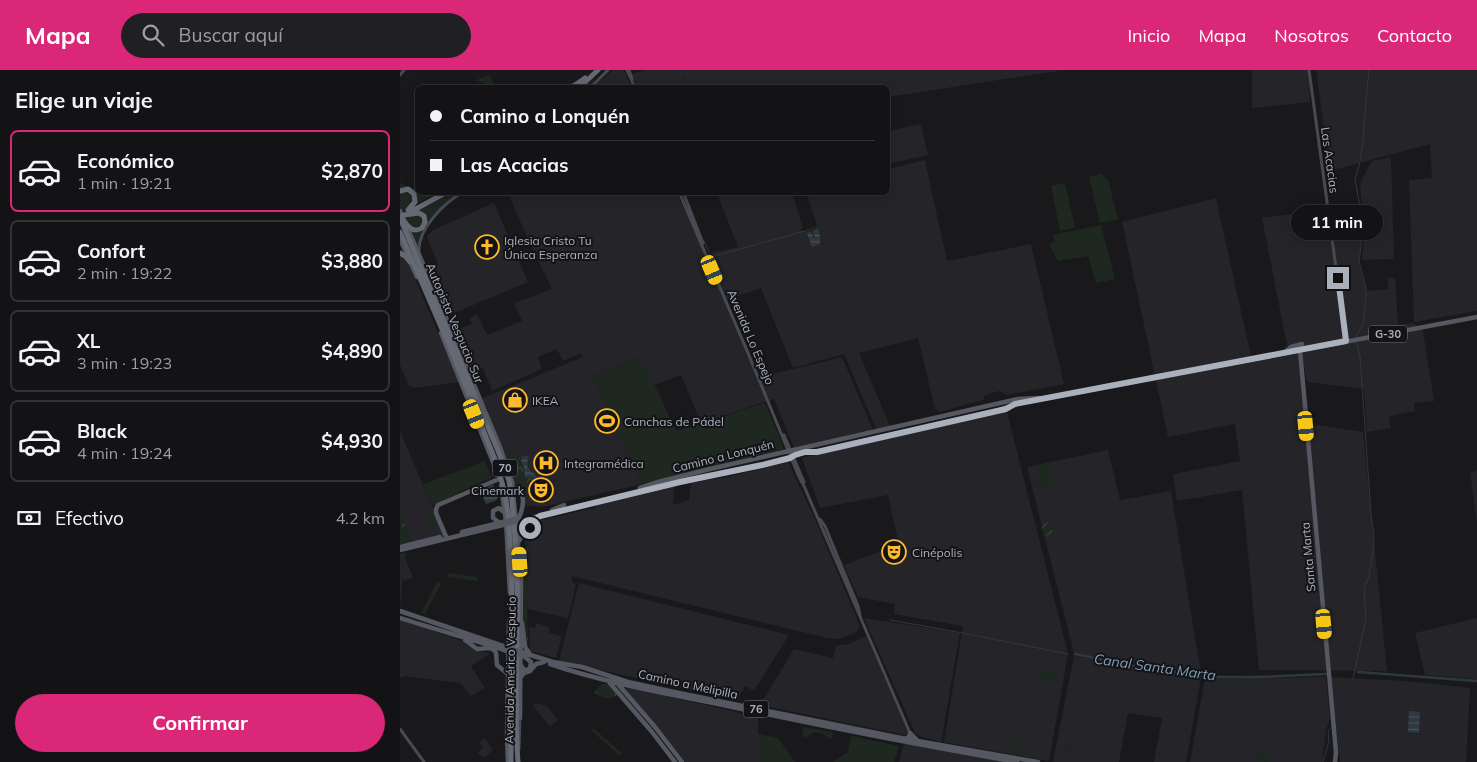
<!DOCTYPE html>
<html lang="es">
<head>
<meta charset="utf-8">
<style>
  body { margin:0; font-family:Mulish,sans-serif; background:#202022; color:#f1f3f6; height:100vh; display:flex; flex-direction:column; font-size:19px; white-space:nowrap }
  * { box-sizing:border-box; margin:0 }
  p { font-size:16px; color:#9d9ea0 }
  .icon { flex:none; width:28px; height:28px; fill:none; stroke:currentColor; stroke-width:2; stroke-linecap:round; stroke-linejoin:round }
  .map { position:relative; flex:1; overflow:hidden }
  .panel { display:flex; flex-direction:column; background:#131315; width:400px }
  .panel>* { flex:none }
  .banner { position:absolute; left:15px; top:15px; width:475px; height:110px; border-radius:8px; box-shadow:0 2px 12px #0003,0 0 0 1px #323234; display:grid; align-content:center; height:110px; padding:0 15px; background:#131315 }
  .end { position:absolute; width:22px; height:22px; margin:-11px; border:6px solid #aab0bc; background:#111; box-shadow:0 0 0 2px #111 }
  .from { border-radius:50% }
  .bubble { position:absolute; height:35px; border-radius:18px; background:#131315; box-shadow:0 2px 12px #0003,0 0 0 1px #323234; font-size:16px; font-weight:700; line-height:35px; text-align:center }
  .car { position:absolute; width:15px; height:30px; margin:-15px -8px; border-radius:6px; box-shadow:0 0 4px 1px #0007; background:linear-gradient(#f5c518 24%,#345 0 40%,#f5c518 0 76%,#345 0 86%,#f5c518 0) }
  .banner b { display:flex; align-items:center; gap:18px; height:48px; font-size:19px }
  .banner b+b { border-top:1px solid #323234 }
  .banner i { width:12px; height:12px; background:#f1f3f6 }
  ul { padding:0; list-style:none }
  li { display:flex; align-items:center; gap:15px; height:82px; margin:0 10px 8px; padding:0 5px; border:2px solid #323234; border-radius:8px }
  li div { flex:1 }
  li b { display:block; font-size:19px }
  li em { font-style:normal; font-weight:700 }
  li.current { border-color:#db2777 }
  li>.icon { width:45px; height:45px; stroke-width:1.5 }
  h2 { padding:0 15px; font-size:22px; line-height:60px }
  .pay { display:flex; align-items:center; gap:12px; height:55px; padding:0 15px; font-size:19px }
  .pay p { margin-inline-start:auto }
  .action { display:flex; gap:10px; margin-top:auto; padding:10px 15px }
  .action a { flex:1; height:58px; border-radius:30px; background:#db2777; color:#fff; font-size:20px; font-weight:700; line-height:58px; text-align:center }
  header { display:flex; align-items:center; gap:30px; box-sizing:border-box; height:70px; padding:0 25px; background:#db2777; color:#fff }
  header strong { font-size:24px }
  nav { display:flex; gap:28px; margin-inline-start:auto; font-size:18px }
  .search { width:350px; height:45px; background:#202022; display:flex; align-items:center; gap:12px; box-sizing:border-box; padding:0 18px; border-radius:28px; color:#9d9ea0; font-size:19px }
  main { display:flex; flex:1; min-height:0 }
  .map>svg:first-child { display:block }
  .built { fill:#252529 }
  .grass { fill:#1e2720 }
  .park { fill:url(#park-crowns) }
  .garden { fill:url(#garden-furrows) }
  .water { fill:url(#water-rules) }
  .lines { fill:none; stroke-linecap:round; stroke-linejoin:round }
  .stream { stroke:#2d3841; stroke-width:1 }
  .canal { stroke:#2d3841; stroke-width:2.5 }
  .secondary { stroke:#474a51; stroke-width:3 }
  .primary { stroke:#555860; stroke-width:4.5 }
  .motorway { stroke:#656973; stroke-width:5 }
  .primary-bridge { stroke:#555860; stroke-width:4.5 }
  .motorway-bridge { stroke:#656973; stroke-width:5 }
  .route { stroke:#aab0bc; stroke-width:6 }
  .labels { text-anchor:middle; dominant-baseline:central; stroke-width:4; stroke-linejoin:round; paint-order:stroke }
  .shield { fill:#141417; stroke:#7d818a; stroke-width:1 }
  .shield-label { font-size:11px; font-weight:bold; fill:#aab0bc }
  .street-label { font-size:12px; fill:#aab0bc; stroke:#141417 }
  .poi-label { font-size:12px; fill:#aab0bc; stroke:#141417; text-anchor:start }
  .water-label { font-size:14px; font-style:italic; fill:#7f9eba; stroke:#141417 }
</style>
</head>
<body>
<header>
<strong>Mapa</strong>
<div class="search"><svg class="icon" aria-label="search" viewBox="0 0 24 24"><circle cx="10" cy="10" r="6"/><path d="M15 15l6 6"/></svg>Buscar aquí</div>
<nav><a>Inicio</a><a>Mapa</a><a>Nosotros</a><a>Contacto</a></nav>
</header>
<main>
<section class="panel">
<h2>Elige un viaje</h2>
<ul>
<li class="current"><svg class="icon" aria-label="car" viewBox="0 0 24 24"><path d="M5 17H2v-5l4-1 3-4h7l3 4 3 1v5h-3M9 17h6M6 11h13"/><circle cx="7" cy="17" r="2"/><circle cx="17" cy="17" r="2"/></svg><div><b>Económico</b><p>1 min · 19:21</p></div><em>$2,870</em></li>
<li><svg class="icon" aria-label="car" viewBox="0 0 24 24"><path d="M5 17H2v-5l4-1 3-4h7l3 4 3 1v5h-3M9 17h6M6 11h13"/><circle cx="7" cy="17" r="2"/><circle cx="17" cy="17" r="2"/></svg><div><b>Confort</b><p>2 min · 19:22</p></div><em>$3,880</em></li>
<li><svg class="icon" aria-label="car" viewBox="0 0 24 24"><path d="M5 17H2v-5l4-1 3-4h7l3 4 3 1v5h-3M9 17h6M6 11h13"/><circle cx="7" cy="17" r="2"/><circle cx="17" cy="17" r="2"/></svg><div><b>XL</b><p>3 min · 19:23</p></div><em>$4,890</em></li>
<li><svg class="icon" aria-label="car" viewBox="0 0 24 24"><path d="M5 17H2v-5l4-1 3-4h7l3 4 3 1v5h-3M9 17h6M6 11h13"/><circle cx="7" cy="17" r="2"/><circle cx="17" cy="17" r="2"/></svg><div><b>Black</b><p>4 min · 19:24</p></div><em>$4,930</em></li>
</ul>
<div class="pay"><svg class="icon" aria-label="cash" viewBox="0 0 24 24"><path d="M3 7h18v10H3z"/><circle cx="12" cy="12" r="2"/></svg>Efectivo<p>4.2 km</p></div>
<div class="action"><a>Confirmar</a></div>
</section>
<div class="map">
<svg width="1077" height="692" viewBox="0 0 1077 692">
  <defs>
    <pattern id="park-crowns" width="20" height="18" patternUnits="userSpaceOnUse" patternTransform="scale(1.25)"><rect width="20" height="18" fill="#1e2720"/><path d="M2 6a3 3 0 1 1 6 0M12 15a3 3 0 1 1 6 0" fill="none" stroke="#3c443e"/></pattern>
    <pattern id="garden-furrows" width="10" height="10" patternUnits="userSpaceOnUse" patternTransform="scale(1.25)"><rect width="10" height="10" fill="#1e2720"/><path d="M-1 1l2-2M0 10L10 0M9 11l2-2" fill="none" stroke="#3c443e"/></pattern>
    <pattern id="water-rules" width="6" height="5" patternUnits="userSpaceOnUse" patternTransform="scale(1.25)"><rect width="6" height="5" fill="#2d3841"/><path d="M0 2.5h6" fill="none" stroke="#49525a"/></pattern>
  </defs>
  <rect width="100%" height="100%" fill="#19191c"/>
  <path class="built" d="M213 0H224L231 17H193Z
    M246 0H285L290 17H237L231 4Z
    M287 0H664L488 27V18L292 17Z
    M852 0H909L910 32 852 38Z
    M916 0H1077V241L1014 252 1009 110 1032 108 1030 74 930 101Z
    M521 54 528 85 488 94V61Z
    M991 87 994 189 962 190 964 161 960 113 972 91Z
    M525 90 547 191 631 174 664 314 607 325 599 321 585 325 583 330 539 342 535 339 518 268 459 283 490 356 476 359 444 284 393 298 361 218 327 230 357 308 442 287 473 360 394 378 374 329 301 353 281 305 254 315 241 288 192 306 242 414 143 437 123 435 124 424 116 420 105 384 92 354 87 337 84 335 82 330 83 328 183 287 181 283 163 291 157 279 138 287 142 299 92 321 83 298 71 302 54 261 72 254 69 248 77 244 87 265 122 251 114 233 152 219 131 176 108 123H277L305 184 338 177 317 123H392L403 158 401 159 402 161 417 156 407 124 413 122H488V99Z
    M816 128 852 291 901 282 910 354 963 362 987 601 859 600 842 420 777 431 773 404 840 391 835 354 768 367 722 152Z
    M94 133 128 212 47 246 26 198 38 193 28 170 27 166 33 160Z
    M960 137 962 167 959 192 961 203 967 221 988 219V208H995L998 255 1013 253 1023 261 1034 331 1014 333 1015 341 989 346 991 358 967 362 964 319 907 312 901 279 888 280 862 148 926 139 928 143Z
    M0 185 8 192 59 312 14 318 9 316 0 295Z
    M607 342 668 584 649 691 544 672 563 556 494 544 495 534 458 527 444 495 499 474 488 425 420 438 402 388Z
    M0 361 32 436 45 464 13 472 0 444Z
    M708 380 720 430 771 421 801 604 674 583 627 397Z
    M388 392 416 451 460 556 457 562 440 569 427 568 172 506V512L176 515 168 548 127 539 128 467 134 462 138 451 194 438 198 435 271 415 274 417 273 435 289 430 291 413 328 407Z
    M1077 400V453L1070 403Z
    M6 483 5 488 12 505V508L4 511 3 507 0 539V484Z
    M179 513 320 548 389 565 354 621 345 616 337 630 159 591Z
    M464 548 560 563 541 672 519 666 515 663Z
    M1077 548V609L1025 605 1015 563Z
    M0 550 62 571 75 581 91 583 71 596 85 618 71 626 60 613 4 606 2 608 0 607Z
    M136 553 150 557 149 563 162 566 156 588 130 581 129 557 135 558Z
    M466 566 508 662 505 665 360 635 394 579 433 588 436 576 449 574Z
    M674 586 801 607 786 692H754L762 648 728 643 719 692H653Z
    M926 607 930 648 926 660 922 692H790L805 609Z
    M931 607 1006 611 1070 618 1066 692H940Z
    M226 617 358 647V692H285L226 621Z
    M135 633 147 636 158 650 150 656 133 636Z
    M84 667 93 680 84 688 77 683 83 677 79 673Z
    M504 673 609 692H499Z"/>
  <path class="grass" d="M89 5 96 17 78 11V9Z
    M701 104 708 110 718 149 700 153 689 107Z
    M0 113 17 120 18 122 38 123 2 141 0 137Z
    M665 113 675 158 660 161 651 116Z
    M53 123H62L51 128 41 138 23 162 18 178 5 147Z
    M701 155 715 209 696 213 688 186 658 191 649 174 655 172 653 165Z
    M242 288 276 361 365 333 384 379 242 414 192 306Z
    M206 340 214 359 209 361 201 342Z
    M85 391 92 408C71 416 52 426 32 436L24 416V414Z
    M650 393 654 413 649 414V416L633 420 632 414 639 413 635 396Z
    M32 439 38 454 31 457 25 441Z
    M48 503 76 507 79 511H83H78L47 507Z
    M37 512 41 514 25 544 21 543Z
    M638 598 659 602 657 614 636 610Z
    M403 657 433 662 432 668 429 669 426 665 415 662 405 668 402 663Z
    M193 658 222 683 219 685 191 660Z
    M358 664 378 668 395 692H358Z
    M451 666 499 676 494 692H433L448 682Z
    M616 669 621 671 622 678 619 677V681L622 682 621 685 611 684 615 671Z
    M664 674 670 675V677L687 681 674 679 663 686Z
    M859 681 867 682 869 683 867 692 856 690Z"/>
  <path class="park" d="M114 387H116L118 396H120L122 394 126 408 133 407 132 411 135 412 133 417 138 419V425L129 423 124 424 120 421 121 419 116 411 111 389Z
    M0 443 13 472 0 475Z
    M128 467 127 539 128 578 127 577 122 552 121 482 126 481 125 471Z
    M206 614 209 615 218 625C209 630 202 628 194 622L201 615Z"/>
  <path class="garden" d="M650 452 653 464 644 466 641 454Z"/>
  <path class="water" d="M418 159 420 166V174L412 177 407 163 411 162 416 172 413 161Z
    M126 385 129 387 127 390 128 391 127 395H129L127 396 132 403H135L134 404 137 407 136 409 132 407 127 408 125 407 124 397 121 391 123 388 120 387V390L119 388 122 386 125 387Z
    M93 415 98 428 95 431 86 434 80 420Z
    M1009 641 1020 642 1019 663 1008 662Z"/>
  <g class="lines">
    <path class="stream" d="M286 0 291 18
      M186 18 193 11
      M960 89 963 72 964 53 969 0
      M304 171 309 182
      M311 187 405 161
      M956 267 963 254 966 226V218L959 192 962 167 960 137 955 109 960 92
      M490 550 552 561 668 584
      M953 609 966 548 964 518 969 506 973 480 974 465 971 444 960 286 956 271
      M923 692 929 671 928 661 931 658"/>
    <path class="canal" d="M675 584 735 596 810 607H859L926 604
      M958 602 1077 611"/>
    <path class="secondary" d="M227 0 235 18
      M229 0 232 9
      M909 0 946 271
      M0 5 4 0
      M190 18 208 0
      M279 122 348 283 399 407 404 416 510 663
      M283 122 303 173
      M19 183C17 159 44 133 63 122
      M384 365 404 412
      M420 449 425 456 458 536 460 544
      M0 659 24 692
      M119 679 120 648"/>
    <path class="primary" d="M0 141 31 212 100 377 112 412 121 505 120 648
      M0 169 17 207
      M41 263 97 402
      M900 280 936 682 935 692
      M884 283 891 277 902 274
      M101 416 106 451 110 523
      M240 418 258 412 310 399 618 329 639 328
      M113 419C116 421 119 422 121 424 125 428 122 444 118 448
      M152 440 164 435
      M118 451 290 409 362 395 390 388 395 385 405 382H417L596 341 615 334 1077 247
      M99 452 93 448V441L99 438 105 443
      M62 462 103 452
      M47 469 36 443V439L38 435 99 409
      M119 471C122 464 127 464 130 458 132 454 131 452 136 448
      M0 477 40 467
      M0 480 103 455
      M0 541 106 577
      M0 548C36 560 72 569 107 581
      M122 553 125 577 130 584
      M65 570 77 579 90 578 94 580 96 583 97 595 109 605
      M121 582 153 592 182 597 228 612 279 623 506 669 638 692
      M120 594 124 600H127L130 598 131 592 125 587
      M150 594C206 613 265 623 323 635 421 656 519 675 617 692
      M120 608 124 603 130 601 136 594 144 592
      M209 612 252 662 275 692
      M217 613 255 657 282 692
      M504 669 509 667 510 663 517 670
      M108 692 107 667 109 551"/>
    <path class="motorway" d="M168 18 175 15 185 8
      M179 18 198 0
      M0 121 8 119 14 124 15 132 8 140
      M12 141 47 122
      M0 148 93 369C99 383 105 397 109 411 112 426 113 441 114 457 122 535 112 614 118 692
      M4 151C9 158 14 163 22 158L25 152 24 146 19 143 4 145
      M0 162 54 287 96 392 105 423 108 444 112 498 111 692
      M0 183 5 186 10 192"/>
    <path class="primary-bridge" d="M103 452 114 449
      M103 455 118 451
      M106 577 121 582
      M107 581 122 586"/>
    <path class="motorway-bridge" d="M0 147 4 145"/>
  </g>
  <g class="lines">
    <path class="route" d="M130 458 132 451 140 446 280 412 362 395 390 388 395 385 405 382H417L606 339 615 334 946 271 938 208"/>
  </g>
  <defs>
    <g id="church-ring" transform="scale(1.25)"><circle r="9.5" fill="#141417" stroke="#ffb92e" stroke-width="1.5"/><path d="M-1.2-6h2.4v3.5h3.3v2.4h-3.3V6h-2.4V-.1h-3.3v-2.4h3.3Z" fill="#ffb92e"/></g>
    <g id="shop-ring" transform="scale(1.25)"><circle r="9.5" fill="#141417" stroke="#ffb92e" stroke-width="1.5"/><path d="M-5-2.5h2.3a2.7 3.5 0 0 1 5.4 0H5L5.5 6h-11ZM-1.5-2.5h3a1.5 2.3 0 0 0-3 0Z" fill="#ffb92e"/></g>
    <g id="stadium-ring" transform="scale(1.25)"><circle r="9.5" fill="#141417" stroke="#ffb92e" stroke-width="1.5"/><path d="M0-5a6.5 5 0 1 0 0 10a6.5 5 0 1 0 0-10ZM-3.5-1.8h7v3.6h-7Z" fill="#ffb92e"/></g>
    <g id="hospital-ring" transform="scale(1.25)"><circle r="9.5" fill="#141417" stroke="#ffb92e" stroke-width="1.5"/><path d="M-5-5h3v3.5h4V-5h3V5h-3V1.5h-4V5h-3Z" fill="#ffb92e"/></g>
    <g id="theatre-ring" transform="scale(1.25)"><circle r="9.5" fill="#141417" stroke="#ffb92e" stroke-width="1.5"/><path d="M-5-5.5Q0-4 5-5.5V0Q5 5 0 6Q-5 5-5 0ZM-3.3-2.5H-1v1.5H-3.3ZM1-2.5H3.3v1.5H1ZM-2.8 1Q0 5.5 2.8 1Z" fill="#ffb92e"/></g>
  </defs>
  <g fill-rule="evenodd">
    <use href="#church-ring" x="87" y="177"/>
    <use href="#shop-ring" x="115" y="330"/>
    <use href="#stadium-ring" x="207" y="351"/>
    <use href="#hospital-ring" x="146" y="393"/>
    <use href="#theatre-ring" x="141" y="420"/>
    <use href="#theatre-ring" x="494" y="482"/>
  </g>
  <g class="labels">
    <g class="shield">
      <rect x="969" y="255.5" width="38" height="17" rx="4"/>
      <rect x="92.5" y="389.5" width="25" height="17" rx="4"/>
      <rect x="343.5" y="630.5" width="25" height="17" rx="4"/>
    </g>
    <g class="shield-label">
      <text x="988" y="264">G-30</text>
      <text x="105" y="398">70</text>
      <text x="356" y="639">76</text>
    </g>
    <g class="street-label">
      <text transform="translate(930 90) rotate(82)">Las Acacias</text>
      <text transform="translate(55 253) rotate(67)">Autopista Vespucio Sur</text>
      <text transform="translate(351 267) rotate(67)">Avenida Lo Espejo</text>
      <text transform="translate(323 386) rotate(-14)">Camino a Lonquén</text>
      <text transform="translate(908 487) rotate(-95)">Santa Marta</text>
      <text transform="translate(110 600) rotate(-89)">Avenida Américo Vespucio</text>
      <text transform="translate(288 614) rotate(12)">Camino a Melipilla</text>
    </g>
    <g class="poi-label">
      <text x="104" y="170">Iglesia Cristo Tu<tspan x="104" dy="14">Única Esperanza</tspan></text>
      <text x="132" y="330">IKEA</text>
      <text x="224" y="351">Canchas de Pádel</text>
      <text x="164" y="393">Integramédica</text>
      <text x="124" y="420" text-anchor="end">Cinemark</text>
      <text x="512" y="482">Cinépolis</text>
    </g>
    <g class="water-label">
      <text transform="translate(755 597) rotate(8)">Canal Santa Marta</text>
    </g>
  </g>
</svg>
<i class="end from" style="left:130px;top:458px"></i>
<i class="end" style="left:938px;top:208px"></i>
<div class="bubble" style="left:891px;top:135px;width:92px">11 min</div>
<i class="car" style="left:312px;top:200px;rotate:157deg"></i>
<i class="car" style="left:74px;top:344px;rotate:158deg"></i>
<i class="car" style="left:906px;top:356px;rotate:175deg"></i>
<i class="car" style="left:120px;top:492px;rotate:356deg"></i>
<i class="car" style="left:924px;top:554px;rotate:175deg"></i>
<div class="banner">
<b><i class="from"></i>Camino a Lonquén</b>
<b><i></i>Las Acacias</b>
</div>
</div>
</main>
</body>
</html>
